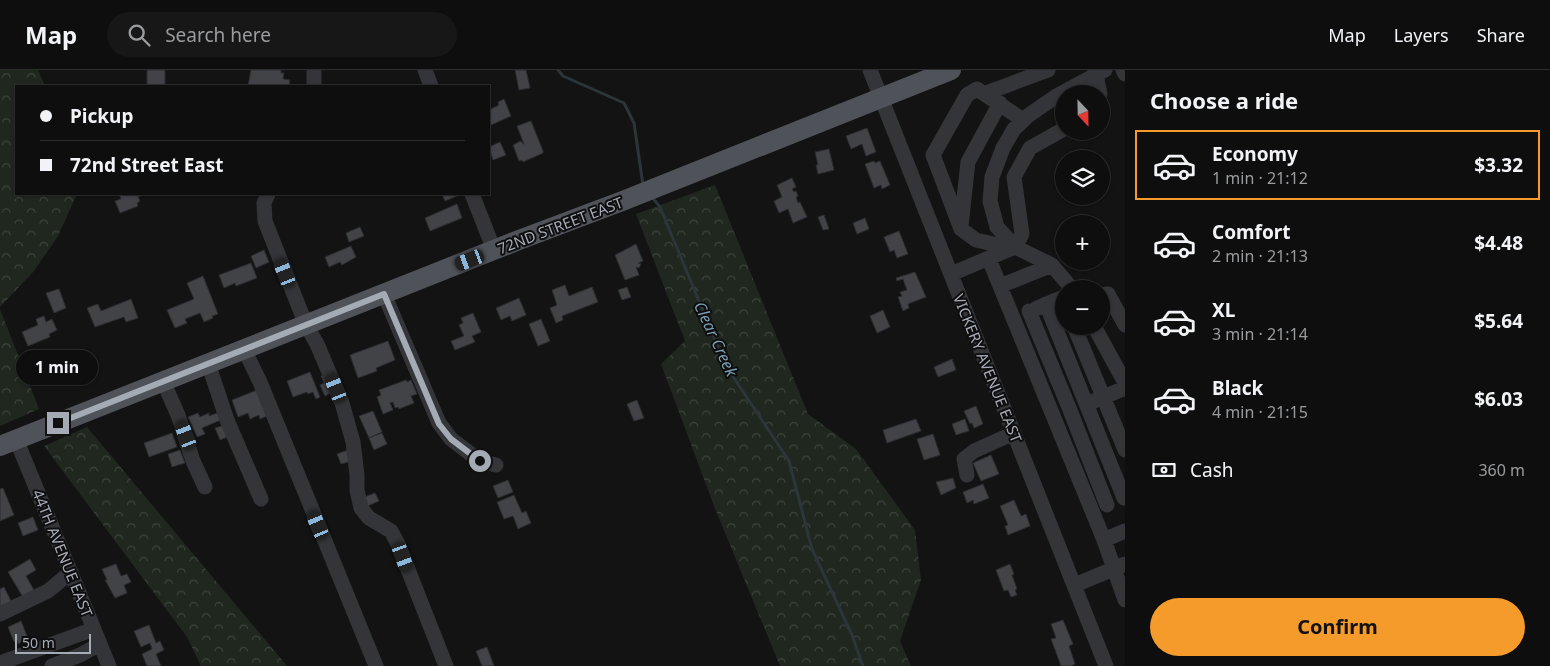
<!DOCTYPE html>
<html lang="en">
<head>
<meta charset="utf-8">
<style>
  body { margin:0; font-family:"Noto Sans",sans-serif; background:#171718; color:#f1f3f6; height:100vh; display:flex; flex-direction:column; font-size:19px; white-space:nowrap }
  * { box-sizing:border-box; margin:0 }
  p { font-size:16px; color:#9b9c9e }
  .icon { flex:none; width:28px; height:28px; fill:none; stroke:currentColor; stroke-width:2; stroke-linecap:round; stroke-linejoin:round }
  .map { position:relative; flex:1; overflow:hidden }
  .sheet { display:flex; flex-direction:column; background:#0e0e0f; width:425px }
  .sheet>* { flex:none }
  .banner { position:absolute; left:15px; top:15px; width:475px; height:110px; border-radius:0px; box-shadow:0 1px 4px #0004,0 0 0 1px #2e2e2f; display:grid; align-content:center; height:110px; padding:0 25px; background:#0e0e0f }
  .needle { width:32px; rotate:158deg }
  .tools { position:absolute; left:1055px; top:15px; display:grid; gap:10px }
  .tools a { display:grid; place-items:center; width:55px; height:55px; border-radius:50%; background:#0e0e0f; box-shadow:0 1px 4px #0004,0 0 0 1px #2e2e2f; font-size:25px }
  .scale { position:absolute; left:15px; bottom:12px; width:76px; box-sizing:border-box; padding-left:5px; border:2px solid #a4abb5; border-top:0; font-size:14px; line-height:18px; white-space:nowrap; color:#a4abb5; -webkit-text-stroke:4px #0e0e0f; paint-order:stroke }
  .end { position:absolute; width:22px; height:22px; margin:-11px; border:6px solid #a4abb5; background:#111; box-shadow:0 0 0 2px #111 }
  .from { border-radius:50% }
  .bubble { position:absolute; height:35px; border-radius:18px; background:#0e0e0f; box-shadow:0 1px 4px #0004,0 0 0 1px #2e2e2f; font-size:16px; font-weight:700; line-height:35px; text-align:center }
  .car { position:absolute; width:15px; height:30px; margin:-15px -8px; border-radius:6px; box-shadow:0 0 4px 1px #0007; background:linear-gradient(#222 24%,#8ab4d8 0 40%,#222 0 76%,#8ab4d8 0 86%,#222 0) }
  .banner b { display:flex; align-items:center; gap:18px; height:48px; font-size:19px }
  .banner b+b { border-top:1px solid #2e2e2f }
  .banner i { width:12px; height:12px; background:#f1f3f6 }
  ul { padding:0; list-style:none }
  li { display:flex; align-items:center; gap:15px; height:70px; margin:0 10px 8px; padding:0 15px; border:2px solid transparent; border-radius:0px }
  li div { flex:1 }
  li b { display:block; font-size:19px }
  li em { font-style:normal; font-weight:700 }
  li.on { border-color:#f49b2b }
  li>.icon { width:45px; height:45px; stroke-width:1.5 }
  h2 { padding:0 25px; font-size:22px; line-height:60px }
  .pay { display:flex; align-items:center; gap:12px; height:55px; padding:0 25px; font-size:19px }
  .pay p { margin-inline-start:auto }
  .action { display:flex; gap:10px; margin-top:auto; padding:10px 25px }
  .action a { flex:1; height:58px; border-radius:30px; background:#f49b2b; color:#111; font-size:20px; font-weight:700; line-height:58px; text-align:center }
  header { display:flex; align-items:center; gap:30px; box-sizing:border-box; height:70px; padding:0 25px; background:#0e0e0f; border-bottom:1px solid #2e2e2f }
  header strong { font-size:24px }
  nav { display:flex; gap:28px; margin-inline-start:auto; font-size:18px }
  .search { width:350px; height:45px; background:#171718; display:flex; align-items:center; gap:12px; box-sizing:border-box; padding:0 18px; border-radius:28px; color:#9b9c9e; font-size:19px }
  main { display:flex; flex:1; min-height:0 }
  .map>svg:first-child { display:block }
  .forest { fill:url(#forest-crowns) }
  .lines { fill:none; stroke-linecap:round; stroke-linejoin:round }
  .stream { stroke:#2b353a; stroke-width:3 }
  .building { fill:#414347; stroke:#2c2d30 }
  .minor { stroke:#343539; stroke-width:15 }
  .major { stroke:#4f5258; stroke-width:20 }
  .route { stroke:#a4abb5; stroke-width:6 }
  .labels { text-anchor:middle; dominant-baseline:central; stroke-width:4; stroke-linejoin:round; paint-order:stroke }
  .street-label { font-size:15px; fill:#a4abb5; stroke:#0e0e0f }
  .water-label { font-size:16px; font-style:italic; fill:#7a9db1; stroke:#0e0e0f }
</style>
</head>
<body>
<header>
<strong>Map</strong>
<div class="search"><svg class="icon" aria-label="search" viewBox="0 0 24 24"><circle cx="10" cy="10" r="6"/><path d="M15 15l6 6"/></svg>Search here</div>
<nav><a>Map</a><a>Layers</a><a>Share</a></nav>
</header>
<main>
<div class="map">
<svg width="1125" height="596" viewBox="0 0 1125 596">
  <defs>
    <pattern id="forest-crowns" width="20" height="18" patternUnits="userSpaceOnUse" patternTransform="scale(1.25)"><rect width="20" height="18" fill="#1f271f"/><path d="M2 6a3 3 0 1 1 6 0M12 15a3 3 0 1 1 6 0" fill="none" stroke="#3d443d"/></pattern>
  </defs>
  <rect width="100%" height="100%" fill="#131314"/>
  <path class="forest" d="M0 0H38L45 16H16V124H77L58 166 34 201 0 237Z
    M715 115 808 344 856 379 915 460 921 510 900 571 911 596H780L714 436 661 294 685 271 636 144Z
    M0 239 39 339 0 356Z
    M87 357 287 596H201L187 567 44 376Z"/>
  <g class="lines">
    <path class="stream" d="M558 0 563 6 624 33 634 53 643 115
      M651 126 660 137 726 296 789 391 812 479 852 565 863 596"/>
  </g>
  <path class="building" d="M147 0H165V16H147Z
    M251 0H281V3H284L283 9 290 10 289 16H248Z
    M515 0H526L530 18 519 20Z
    M504 29 511 46 489 56V40L499 35 498 32Z
    M531 51 543 81V83L523 92 522 90 519 91 513 75 521 71 523 74H524L517 56Z
    M867 58 876 82 866 86 862 74 851 79 846 66Z
    M500 72 506 85 493 90 489 77Z
    M829 79 834 100 818 104 816 95H818L815 82Z
    M874 91 875 93 880 91 890 115 882 119 881 115 874 118 865 94Z
    M792 108 796 117 792 119 794 122 796 121 798 126 796 127 798 133 800 132 807 147 793 153 788 139 779 143 774 131 782 127 777 115Z
    M119 124H142L143 125 138 127 140 131 137 133 138 136 120 143 115 131 121 129Z
    M442 124H459V125L445 131Z
    M457 134 462 148 430 161 425 148Z
    M824 145 829 159 823 160 818 147Z
    M865 148 869 159 857 164 853 153Z
    M360 157 364 166 349 172 346 163Z
    M899 161 908 184 897 188 894 180 890 182 884 167Z
    M636 174 643 191 638 193 641 194 639 198 636 197 639 205 625 210 615 185Z
    M351 176 356 187 342 195 340 192 329 197 325 187Z
    M264 180 269 192 256 198 251 186Z
    M251 193 257 208 236 216 235 213 224 218 219 205Z
    M915 202 926 227 908 234 909 238 903 241 898 227 902 226 900 222 907 220 903 209 897 211 896 208Z
    M203 206 218 244 212 246 213 248 204 252 200 243 185 249 187 253 175 258 167 240 194 229 187 213Z
    M565 215 569 226 592 217 598 232 562 246 563 250 556 253 550 238 557 235 552 220Z
    M627 217 631 227 622 230 618 220Z
    M59 219 66 238 54 243 46 223Z
    M519 228 526 245 512 251 510 246 501 250 496 238Z
    M131 229 138 248 126 252 124 247 95 257 87 238 98 234 101 241Z
    M883 240 890 257 877 263 870 246Z
    M473 243 481 262 472 266 475 272 455 280 451 271 464 266 459 255 463 253 461 248Z
    M44 246 46 252 52 249 57 260 49 264 50 267 28 276 22 262 38 255 36 249Z
    M541 249 550 271 538 276 529 254Z
    M388 271 395 290 376 298 377 301 358 308 350 285Z
    M952 289 956 300 938 307 934 297Z
    M310 302 320 327 316 329 313 322 308 324 307 322 293 327 287 311Z
    M327 304 335 321 325 326 320 315 324 313 321 306Z
    M406 310 407 312 411 310 417 324 411 326 414 333 399 339 398 337 395 338 393 332 390 333 393 340 383 344 377 327 381 325 379 320Z
    M257 320 267 346 260 349 259 345 250 349 248 343 238 347 232 330Z
    M637 330 644 348 634 351 627 334Z
    M976 336 983 354 974 358 972 353 970 354 964 341Z
    M373 341 382 362 369 368 359 346Z
    M220 342 223 349 202 358 205 364 197 367 188 347 198 343 200 347 209 343V346Z
    M916 349 921 361 887 373 883 360Z
    M965 349 969 361 956 365 952 354Z
    M225 355 230 366 220 370 215 358Z
    M172 363 177 377 149 387 144 373Z
    M382 363 387 374 374 380 369 368Z
    M933 364 940 385 924 390 917 369Z
    M180 380 185 393 172 397 168 384Z
    M348 380 352 391 341 394 337 384Z
    M991 385 999 404 981 411 973 393Z
    M953 408 956 418 941 425 936 412Z
    M508 410 513 422 498 428 493 416Z
    M983 414 989 428 974 434 973 430 967 433 963 422Z
    M3 418 14 445 0 451V419Z
    M375 423 379 431 365 437 362 428Z
    M514 425 522 443 526 441 531 453 518 459 513 446 504 449 497 432Z
    M1014 430 1021 446 1026 444 1030 456 1008 465 1005 456 1008 455 1000 436Z
    M33 447 38 460 23 466 18 453Z
    M30 489 36 500 26 506 35 522 24 529 8 502Z
    M116 494 121 506 127 504 131 512 124 515 127 523 115 528 105 510H107L102 499Z
    M1010 494 1014 504 1012 505 1017 519 1015 520 1017 525 1011 527 1008 520 1004 521 996 500Z
    M4 517 12 533 0 539V519Z
    M1063 550 1073 574 1069 576 1075 594 1071 596H1061L1051 569 1056 568 1051 554Z
    M21 551 27 566 24 567 26 570 18 574 17 570 14 572 8 557Z
    M149 555 156 573 160 571 164 580 156 584 161 596H147L142 584 152 579 150 573 141 577 134 561Z
    M487 577 494 596H482L476 581Z"/>
  <g class="lines">
    <path class="minor" d="M425 0 431 16
      M870 0 1106 596
      M1095 0 1100 24
      M1123 0 1125 4
      M314 16V0
      M986 23 1048 0
      M268 124 264 133 265 151 306 255 317 274 342 333 353 372 357 405V420L361 438 369 448 391 461 398 474 446 596
      M472 124 494 180
      M961 156 968 92 1000 33
      M1011 178 976 170 961 159 933 85 967 25 977 19 1023 50
      M989 189 1000 216
      M1052 195 1000 216 1104 470 1125 530
      M951 204 1015 177 1022 164 1014 107 1030 78 1064 59
      M1072 219 1052 195 1015 177 997 157 990 131 992 107 1003 78 1014 59 1029 45 1058 25 1105 0
      M384 224 439 353 451 369 480 391 496 395
      M1101 225 1108 224 1125 255
      M1046 234 1124 428
      M1037 238 1064 227
      M1029 241 1070 340 1107 435
      M1074 256 1125 380
      M1094 256 1125 313
      M244 279 260 312 376 596
      M208 293 227 350 261 429
      M163 311 178 345 193 391 205 417
      M1094 331 1125 318
      M16 369 109 596
      M967 405 964 389 974 381 1014 363
      M1104 470 1125 461
      M1075 515 1125 494
      M0 544 48 521 71 502
      M0 593 94 559
      M52 596 80 585 100 574"/>
    <path class="major" d="M0 376 519 170 625 130 951 0"/>
  </g>
  <g class="lines">
    <path class="route" d="M58 353 384 224 439 354 451 369 480 391"/>
  </g>
  <g class="labels">
    <g class="street-label">
      <text transform="translate(560 155) rotate(-21)">72ND STREET EAST</text>
      <text transform="translate(988 298) rotate(68)">VICKERY AVENUE EAST</text>
      <text transform="translate(63 483) rotate(68)">44TH AVENUE EAST</text>
    </g>
    <g class="water-label">
      <text transform="translate(716 269) rotate(65)">Clear Creek</text>
    </g>
  </g>
</svg>
<div class="tools">
<a><svg class="needle" viewBox="-14 -14 28 28"><path d="M0-13l5 13h-10z" fill="#e53935"/><path d="M0 13l5-13h-10z" fill="#9b9c9e"/></svg></a>
<a><svg class="icon" aria-label="layers" viewBox="0 0 24 24"><path d="M12 4l9 5-9 5-9-5zM3 14l9 5 9-5"/></svg></a>
<a>+</a>
<a>−</a>
</div>
<div class="scale">50 m</div>
<i class="end from" style="left:480px;top:391px"></i>
<i class="end" style="left:58px;top:353px"></i>
<div class="bubble" style="left:16px;top:280px;width:82px">1 min</div>
<i class="car" style="left:470px;top:190px;rotate:249deg"></i>
<i class="car" style="left:285px;top:203px;rotate:338deg"></i>
<i class="car" style="left:336px;top:318px;rotate:338deg"></i>
<i class="car" style="left:186px;top:365px;rotate:339deg"></i>
<i class="car" style="left:318px;top:455px;rotate:337deg"></i>
<i class="car" style="left:403px;top:487px;rotate:160deg"></i>
<div class="banner">
<b><i class="from"></i>Pickup</b>
<b><i></i>72nd Street East</b>
</div>
</div>
<section class="sheet">
<h2>Choose a ride</h2>
<ul>
<li class="on"><svg class="icon" aria-label="car" viewBox="0 0 24 24"><path d="M5 17H2v-5l4-1 3-4h7l3 4 3 1v5h-3M9 17h6M6 11h13"/><circle cx="7" cy="17" r="2"/><circle cx="17" cy="17" r="2"/></svg><div><b>Economy</b><p>1 min · 21:12</p></div><em>$3.32</em></li>
<li><svg class="icon" aria-label="car" viewBox="0 0 24 24"><path d="M5 17H2v-5l4-1 3-4h7l3 4 3 1v5h-3M9 17h6M6 11h13"/><circle cx="7" cy="17" r="2"/><circle cx="17" cy="17" r="2"/></svg><div><b>Comfort</b><p>2 min · 21:13</p></div><em>$4.48</em></li>
<li><svg class="icon" aria-label="car" viewBox="0 0 24 24"><path d="M5 17H2v-5l4-1 3-4h7l3 4 3 1v5h-3M9 17h6M6 11h13"/><circle cx="7" cy="17" r="2"/><circle cx="17" cy="17" r="2"/></svg><div><b>XL</b><p>3 min · 21:14</p></div><em>$5.64</em></li>
<li><svg class="icon" aria-label="car" viewBox="0 0 24 24"><path d="M5 17H2v-5l4-1 3-4h7l3 4 3 1v5h-3M9 17h6M6 11h13"/><circle cx="7" cy="17" r="2"/><circle cx="17" cy="17" r="2"/></svg><div><b>Black</b><p>4 min · 21:15</p></div><em>$6.03</em></li>
</ul>
<div class="pay"><svg class="icon" aria-label="cash" viewBox="0 0 24 24"><path d="M3 7h18v10H3z"/><circle cx="12" cy="12" r="2"/></svg>Cash<p>360 m</p></div>
<div class="action"><a>Confirm</a></div>
</section>
</main>
</body>
</html>
